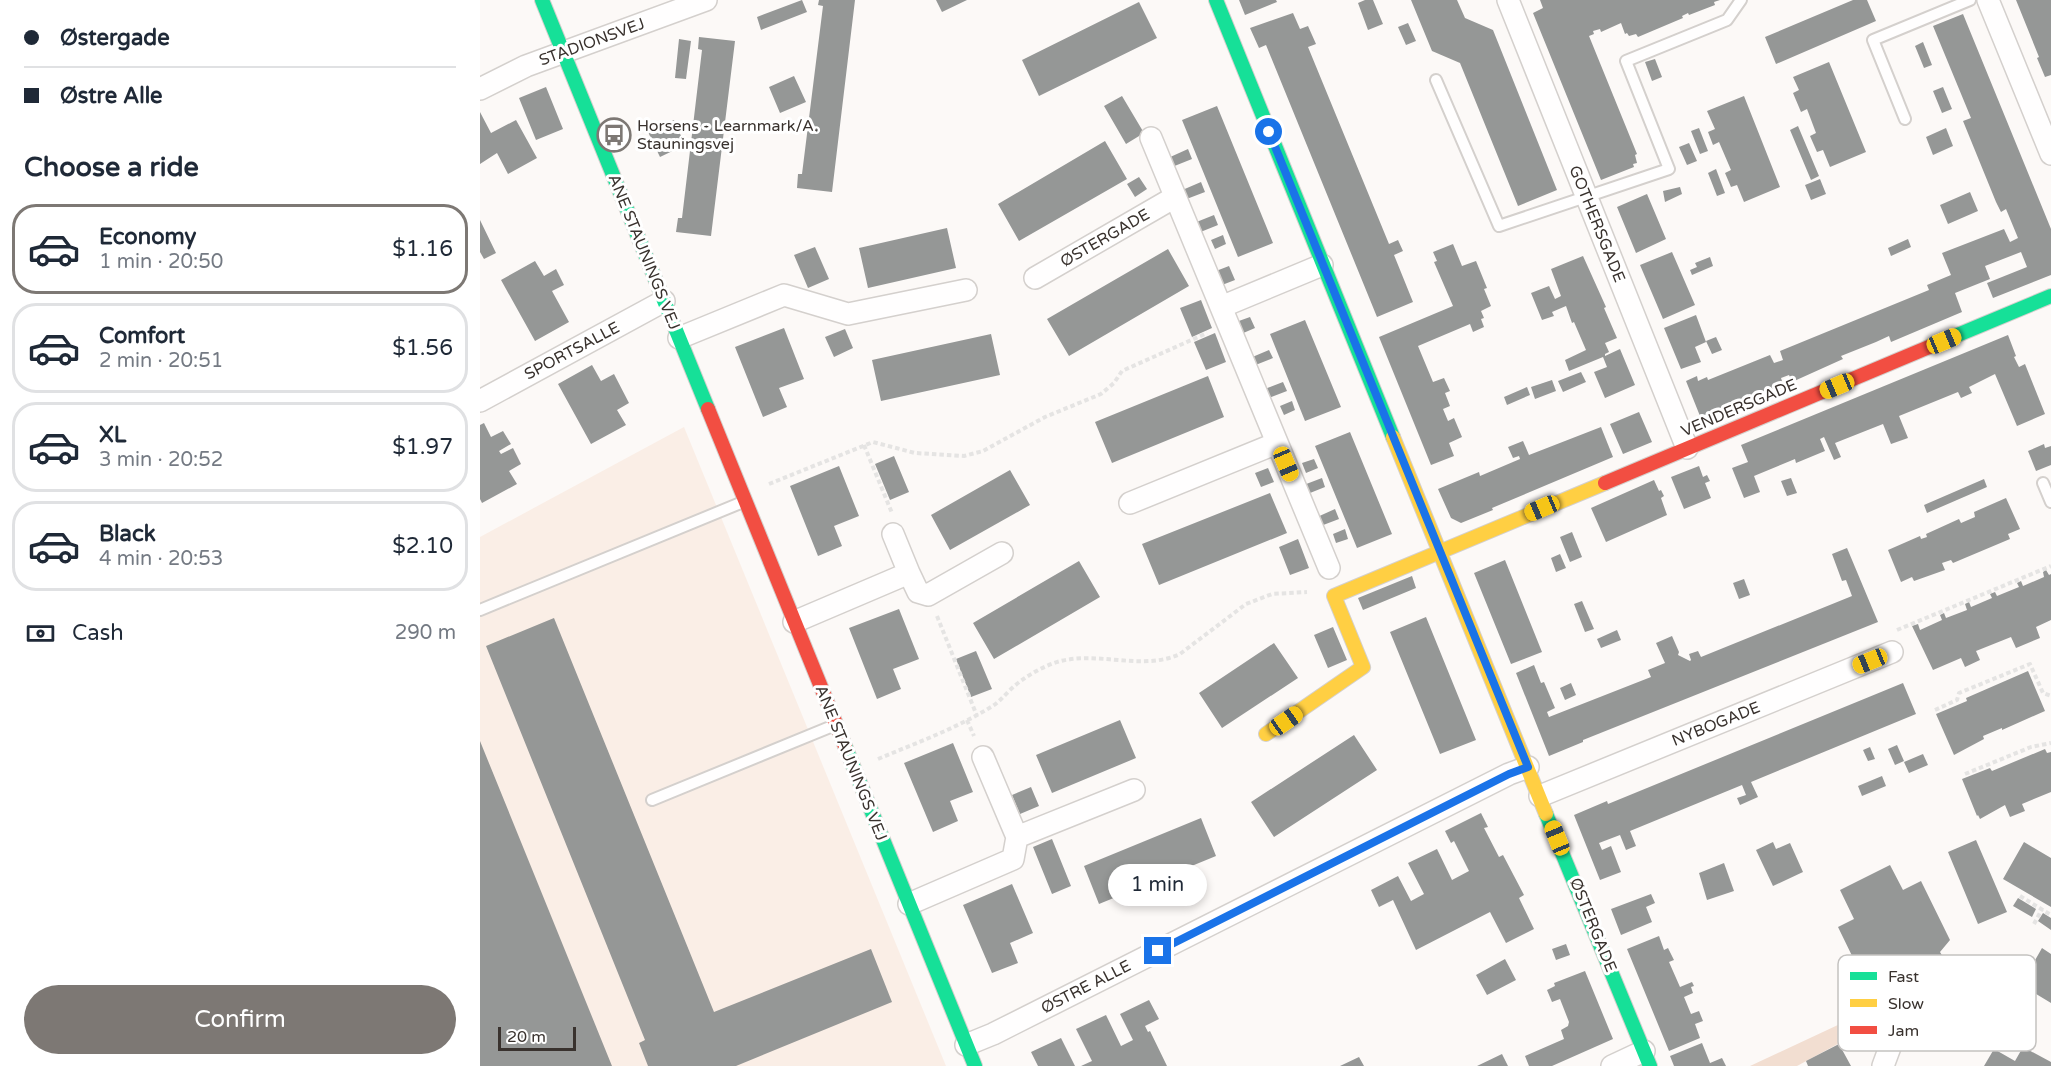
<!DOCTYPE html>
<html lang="en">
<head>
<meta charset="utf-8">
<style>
  body { margin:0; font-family:"Varela Round",sans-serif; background:#f6f6f7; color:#1f2937; height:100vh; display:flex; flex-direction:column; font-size:22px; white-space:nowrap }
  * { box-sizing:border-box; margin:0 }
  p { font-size:20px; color:#747a83 }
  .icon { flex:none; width:33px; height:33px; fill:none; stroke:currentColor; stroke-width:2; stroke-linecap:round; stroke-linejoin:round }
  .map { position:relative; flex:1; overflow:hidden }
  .sheet { display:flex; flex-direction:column; background:#fff; width:480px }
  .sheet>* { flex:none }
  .guide { display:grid; align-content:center; height:132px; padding:0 24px; background:#fff }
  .scale { position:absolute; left:18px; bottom:15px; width:78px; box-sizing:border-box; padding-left:6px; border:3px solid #39322e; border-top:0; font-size:16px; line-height:21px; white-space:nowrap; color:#39322e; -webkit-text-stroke:4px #fff; paint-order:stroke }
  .end { position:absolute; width:27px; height:27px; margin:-14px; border:8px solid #1a73e8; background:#fff; box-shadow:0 0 0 3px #fff }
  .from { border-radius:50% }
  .bubble { position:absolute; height:42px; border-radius:21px; background:#fff; box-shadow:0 3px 9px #0003; font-size:20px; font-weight:600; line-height:42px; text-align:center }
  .car { position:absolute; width:18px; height:36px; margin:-18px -9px; border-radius:8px; box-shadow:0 0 4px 2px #0007; background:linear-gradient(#f5c518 24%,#345 0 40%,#f5c518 0 76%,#345 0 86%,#f5c518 0) }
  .guide b { display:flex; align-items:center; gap:21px; height:57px; font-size:22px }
  .guide b+b { border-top:2px solid #e0e1e3 }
  .guide i { width:15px; height:15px; background:#1f2937 }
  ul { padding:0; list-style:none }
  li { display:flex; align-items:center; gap:18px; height:90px; margin:0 12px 9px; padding:0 12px; border:3px solid #e0e1e3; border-radius:24px }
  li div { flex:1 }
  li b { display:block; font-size:22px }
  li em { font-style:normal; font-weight:600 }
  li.current { border-color:#7d7874 }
  li>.icon { width:54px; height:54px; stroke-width:1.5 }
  h2 { padding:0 24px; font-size:27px; line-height:72px }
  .pay { display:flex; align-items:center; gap:15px; height:66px; padding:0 24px; font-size:22px }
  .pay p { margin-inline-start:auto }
  .primary-button { display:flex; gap:12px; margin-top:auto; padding:12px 24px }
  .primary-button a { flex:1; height:69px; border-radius:36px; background:#7d7874; color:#fff; font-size:24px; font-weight:600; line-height:69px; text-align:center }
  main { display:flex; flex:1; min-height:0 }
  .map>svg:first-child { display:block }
  .built { fill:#faeee6 }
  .green { fill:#f2ded1 }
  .building { fill:#959796 }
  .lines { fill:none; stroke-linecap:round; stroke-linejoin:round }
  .lane-casing { stroke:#d4d0cd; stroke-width:14 }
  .street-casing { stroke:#d4d0cd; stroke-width:24 }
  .fast-casing { stroke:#d4d0cd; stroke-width:16 }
  .slow-casing { stroke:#d4d0cd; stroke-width:16 }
  .jam-casing { stroke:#d4d0cd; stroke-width:16 }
  .path { stroke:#e5e4e3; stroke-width:4; stroke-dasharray:4.5 3; stroke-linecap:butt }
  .lane { stroke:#fffefe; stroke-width:10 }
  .street { stroke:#fffefe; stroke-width:21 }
  .fast { stroke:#16e098; stroke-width:14 }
  .slow { stroke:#ffcf43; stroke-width:14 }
  .jam { stroke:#f24e42; stroke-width:14 }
  .route { stroke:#1a73e8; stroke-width:8 }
  .labels { text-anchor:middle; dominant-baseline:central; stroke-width:6; stroke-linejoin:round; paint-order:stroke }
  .street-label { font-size:16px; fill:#39322e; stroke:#fff }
  .poi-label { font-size:16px; fill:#39322e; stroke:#fff; text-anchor:start }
  .key { fill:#fff; stroke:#c4c2c0; stroke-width:1.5 }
  .key-label { font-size:16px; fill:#39322e }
</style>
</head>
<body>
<main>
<section class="sheet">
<div class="guide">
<b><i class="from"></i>Østergade</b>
<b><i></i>Østre Alle</b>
</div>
<h2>Choose a ride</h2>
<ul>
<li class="current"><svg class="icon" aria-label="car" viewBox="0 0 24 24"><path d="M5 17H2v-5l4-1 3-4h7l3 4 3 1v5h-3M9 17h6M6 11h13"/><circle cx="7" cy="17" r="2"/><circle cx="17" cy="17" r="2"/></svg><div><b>Economy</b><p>1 min · 20:50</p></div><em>$1.16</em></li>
<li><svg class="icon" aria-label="car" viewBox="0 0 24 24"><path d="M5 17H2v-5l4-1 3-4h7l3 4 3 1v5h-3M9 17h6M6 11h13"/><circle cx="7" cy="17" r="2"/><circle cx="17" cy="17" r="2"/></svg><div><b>Comfort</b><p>2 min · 20:51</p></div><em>$1.56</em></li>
<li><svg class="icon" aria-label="car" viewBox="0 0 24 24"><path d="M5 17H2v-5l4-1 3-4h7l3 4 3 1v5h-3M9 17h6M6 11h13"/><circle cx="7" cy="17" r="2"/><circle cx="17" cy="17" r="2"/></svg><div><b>XL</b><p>3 min · 20:52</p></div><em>$1.97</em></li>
<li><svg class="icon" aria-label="car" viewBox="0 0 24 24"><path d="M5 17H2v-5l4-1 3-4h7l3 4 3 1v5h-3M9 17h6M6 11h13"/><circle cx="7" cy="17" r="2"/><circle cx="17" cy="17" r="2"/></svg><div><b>Black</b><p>4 min · 20:53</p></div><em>$2.10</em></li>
</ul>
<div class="pay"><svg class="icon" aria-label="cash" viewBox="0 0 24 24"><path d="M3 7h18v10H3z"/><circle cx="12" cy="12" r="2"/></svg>Cash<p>290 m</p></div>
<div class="primary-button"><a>Confirm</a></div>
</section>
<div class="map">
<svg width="1571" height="1066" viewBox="0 0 1571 1066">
  <rect width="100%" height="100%" fill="#fcf9f7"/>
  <path class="built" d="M204 427 466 1066H0V537Z"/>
  <path class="green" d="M1360 1024 1367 1039 1317 1066H1270Z"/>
  <path class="building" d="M322 0 327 12 281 30 277 17Z
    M339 0H375L352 192 317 188 318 174H322L343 6 338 5Z
    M456 0H487L462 12Z
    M759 0H796L797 2 765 15Z
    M885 0H893L903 24 888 30 878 3Z
    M931 0H977L985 18 1013 30 1077 190 1038 206 980 63 952 51Z
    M1060 0H1240L1234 2 1235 5 1209 15 1208 13 1202 16 1203 18 1158 37 1156 34 1149 36 1147 33 1145 34 1141 23 1121 32 1120 29 1113 31 1114 34 1109 36 1157 154 1155 155 1157 163 1153 164 1154 167 1121 180 1053 13 1063 8Z
    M1373 0H1387L1396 21 1296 64 1285 37Z
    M1536 0H1571V75L1565 77 1557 58 1559 57Z
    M659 2 677 38 559 96 542 60Z
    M813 13 820 29 828 26 836 44 828 47 909 244 918 240 923 251 914 255 933 302 897 317 786 45 779 48 770 28Z
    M1483 14 1571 229V275L1513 298 1507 283 1547 267 1541 252 1505 266 1510 279 1475 293 1482 312 1411 342 1409 336 1396 342 1361 356 1363 359 1312 382 1309 375 1301 378 1304 387 1222 421 1206 381 1217 376 1218 381 1227 377 1228 380 1290 355 1294 363 1303 360 1300 351 1449 290 1447 285 1471 275 1462 253 1524 229 1530 242 1538 238 1526 209 1521 212 1516 202 1483 121 1491 118 1453 26Z
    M928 23 936 41 926 45 918 27Z
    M219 37 255 41 231 236 196 232 198 218H202L222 50 218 49Z
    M199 39 211 41 206 79 195 78Z
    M1443 42 1452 65 1444 68 1435 46Z
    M1175 59 1182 77 1172 81 1165 62Z
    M1349 62 1386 152 1350 167 1343 150 1337 152 1330 136 1336 133 1327 109 1321 112 1313 93 1319 90 1313 77Z
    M314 76 326 102 300 113 289 87Z
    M66 87 83 129 56 140 39 98Z
    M1463 87 1472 109 1462 113 1453 91Z
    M642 96 664 133 646 144 624 106Z
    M1264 96 1300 187 1264 202 1257 185 1251 187 1245 173 1251 170 1239 142 1233 145 1228 132 1235 129 1227 111Z
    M737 106 793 243 758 257 702 120Z
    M0 112 11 133 36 120 57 158 28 174 17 153 0 164Z
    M194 120 205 145 180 157 168 132Z
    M1318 126 1339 176 1331 180 1310 130Z
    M1219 128 1228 151 1220 154 1211 131Z
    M1466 128 1473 146 1453 155 1446 137Z
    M625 141 647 179 539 241 518 204Z
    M1209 143 1217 161 1207 165 1199 147Z
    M708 149 712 159 692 167 688 158Z
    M1236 169 1245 193 1237 196 1228 173Z
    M659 177 667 189 655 197 647 184Z
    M1340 179 1346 194 1331 200 1325 185Z
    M721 182 725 192 704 200 700 191Z
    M1200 187 1202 194 1185 202 1183 191Z
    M1490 192 1498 211 1468 224 1460 205Z
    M1167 194 1186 239 1156 253 1137 207Z
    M734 215 738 225 718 233 714 223Z
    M0 220 16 253 4 259 0 252Z
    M467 228 476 268 388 288 379 248Z
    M743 235 746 244 735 249 731 240Z
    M1428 239 1431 247 1411 256 1408 248Z
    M973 244 982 266 996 261 1007 288 1004 289 1011 306 1001 311 1004 318 1001 319 1004 327 993 332 990 324 938 346 953 382 964 378 970 391 965 393 970 406 963 409 968 421 974 418 982 437 969 443 974 456 951 465 899 337 973 306 954 262 957 261 953 252Z
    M335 247 349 279 328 288 314 255Z
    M688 249 709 286 589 356 567 319Z
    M1192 252 1215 305 1183 319 1160 265Z
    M1103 256 1126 307 1124 308 1137 338 1125 343 1129 352 1125 354V356L1140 349 1155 385 1125 398 1114 372 1127 367 1123 357 1089 371 1085 360 1106 350 1094 322 1092 323 1086 306 1072 312 1074 316 1062 320 1051 293 1069 286 1075 299 1081 296 1071 269Z
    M1230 257 1233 266 1212 275 1210 270 1217 267 1215 263Z
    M55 261 64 276 76 269 84 285 72 291 89 322 55 341 21 280Z
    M749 266 755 280 742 285 736 271Z
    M721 300 732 328 712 337 700 308Z
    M1216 315 1226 342 1215 347 1221 362 1201 369 1184 328Z
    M770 317 775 328 761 334 756 322Z
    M825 320 861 407 825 421 790 334Z
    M304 328 324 379 299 388 307 407 283 417 255 347Z
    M365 329 373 348 354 357 345 337Z
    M735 333 746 362 726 370 714 342Z
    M511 334 520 375 401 401 392 360Z
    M1528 335 1536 356 1534 357 1539 367 1545 364 1565 414 1537 426 1515 374 1489 387 1492 393 1481 398 1478 392 1419 416 1428 438 1411 444 1403 424 1355 443 1361 457 1354 460 1344 437 1340 439 1345 451 1316 463 1315 459 1274 476 1280 492 1264 498 1252 468 1268 462 1261 445Z
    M1236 337 1242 350 1232 354 1226 341Z
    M789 350 793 358 773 366 770 358Z
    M112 365 121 381 134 374 149 403 137 410 146 425 111 444 78 384Z
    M1101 372 1106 382 1083 392 1078 381Z
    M728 376 744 417 632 463 615 422Z
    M1072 380 1076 391 1055 399 1051 387Z
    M803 382 807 391 786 399 782 390Z
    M1047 387 1050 395 1027 405 1024 397Z
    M812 401 815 410 804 415 800 406Z
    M1159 412 1172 442 1143 454 1130 424Z
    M4 423 11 437 23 431 31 444 19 451 21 454 33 448 41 464 29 471 37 484 2 503 0 499V425Z
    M1121 427 1133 457 1012 508 1013 510 981 523 971 518 958 489 999 472 1000 476 1040 459 1039 456 1033 458 1028 447 1043 441 1049 455Z
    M870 432 912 534 877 548 835 446Z
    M1564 444 1565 448 1571 446V465L1556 471 1548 451Z
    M414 456 429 492 410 500 395 464Z
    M834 459 838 468 826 473 822 463Z
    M359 466 379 516 354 526 362 546 338 556 310 486Z
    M1219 466 1223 477 1227 475 1230 481 1225 483 1231 498 1204 509 1191 477Z
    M788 468 794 482 781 487 775 473Z
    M530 470 550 505 470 550 451 515Z
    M842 478 845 487 825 495 821 486Z
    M1311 478 1317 493 1307 496 1301 481Z
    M1504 479 1507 487 1447 513 1444 505Z
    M1174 480 1179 491 1181 490 1184 496 1181 498 1187 515 1126 542 1111 508Z
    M790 493 807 533 679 585 662 544Z
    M1526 498 1540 529 1528 534 1530 539 1473 563 1471 560 1462 563 1465 570 1434 581 1432 577 1421 582 1408 550 1440 536 1441 539 1447 537 1446 534 1479 519 1481 523 1495 517 1494 512Z
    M855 509 859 519 838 527 835 518Z
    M865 529 868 539 856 543 853 534Z
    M1092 532 1102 557 1090 562 1080 537Z
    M818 539 829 568 810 575 799 547Z
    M1367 548 1398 622 1103 740V742L1069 756 1036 673 1054 665 1061 683 1064 682 1075 708 1067 712 1069 717 1171 677 1168 670 1185 663 1176 643 1192 636 1199 652 1198 655 1210 661 1211 660 1209 654 1218 651 1221 657 1372 596 1366 580 1362 581 1352 554Z
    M1080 554 1086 568 1076 572 1071 558Z
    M1025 560 1062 652 1031 664 994 573Z
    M599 561 620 597 514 659 493 623Z
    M1566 570 1569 575 1571 574V620L1556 627 1560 638 1536 648 1531 637 1496 651 1500 660 1485 667 1481 658 1453 670 1432 626 1438 624 1440 630 1462 620 1460 615 1464 613 1466 618 1487 610 1485 604 1489 602 1491 607 1512 598 1510 594 1515 592 1517 596 1539 587 1537 583 1541 581 1543 586 1564 577 1563 572Z
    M932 576 936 588 883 610 878 598Z
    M1264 579 1270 595 1259 599 1253 583Z
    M1102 601 1114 629 1105 632 1094 604Z
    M419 609 439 659 413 669 421 689 397 699 369 628Z
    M946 617 996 740 960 754 910 632Z
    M74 618 234 1012 391 949 412 1002 256 1066H168L159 1043 165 1040 6 646Z
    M853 627 867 660 848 668 834 635Z
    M1137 630 1141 640 1121 648 1117 639Z
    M794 643 818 678 742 728 719 693Z
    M496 651 512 689 491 697 476 659Z
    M1548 671 1565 711 1522 730V728L1503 736 1504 739 1474 755 1456 714 1487 701 1486 698Z
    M1091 683 1096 695 1085 700 1080 688Z
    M1423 683 1436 714 1271 782 1278 797 1260 805 1257 798 1266 795 1262 785 1150 831 1156 846 1146 850 1140 835 1119 843 1122 850 1131 846 1141 872 1120 880 1094 815 1127 801 1128 804Z
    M640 720 656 758 572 793 556 755Z
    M874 735 897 770 794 837 771 802Z
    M0 741 132 1066H0Z
    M473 743 493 792 470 801 478 821 453 832 424 763Z
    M1417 745 1424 761 1415 765 1408 749Z
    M1390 747 1395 759 1388 761 1383 750Z
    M1565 749 1567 753 1571 752V792L1542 804 1545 811 1530 817 1525 805 1500 819 1498 815 1497 816 1482 779 1510 768 1512 771Z
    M1443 754 1448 765 1429 773 1424 762Z
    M1402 776 1406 786 1382 796 1378 786Z
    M551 787 559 806 540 814 532 795Z
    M1001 813 1008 827 1004 828 1019 857 1023 855 1044 895 1039 898 1054 929 1026 943 1010 912 936 950 913 900 899 907 891 890 918 876 931 901 944 894 928 863 957 849 972 880 989 871 974 841 971 843 965 831Z
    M721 818 736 856 619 904 604 866Z
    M572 839 591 886 572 894 553 847Z
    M1496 840 1527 912 1498 924 1468 852Z
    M1293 842 1296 849 1310 843 1323 872 1293 886 1276 850Z
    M1544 842 1571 858V907L1523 879Z
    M1244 863 1254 891 1227 900 1219 873Z
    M1410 865 1423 890 1441 881 1470 940 1460 952 1463 957 1458 960 1468 980 1437 996 1427 976 1408 985 1425 1018 1407 1026 1383 979 1375 977 1370 967 1376 964 1358 927 1374 919 1360 890Z
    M532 884 553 933 530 943 538 963 512 973 483 905Z
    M1171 894 1175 903 1166 907 1172 922 1141 935 1131 909Z
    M1538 898 1556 909 1552 917 1533 906Z
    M1563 913 1571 918V930L1558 921Z
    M1179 936 1184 950 1188 948 1194 960 1189 962 1200 987 1212 982 1214 986 1211 987 1213 993 1204 997 1211 1014 1219 1011 1223 1021 1215 1024 1220 1038 1189 1051 1147 949Z
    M1086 944 1090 955 1076 960 1072 949Z
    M1562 948 1571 954V1003L1541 985Z
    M1025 959 1036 980 1007 995 996 975Z
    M1105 971 1133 1039 1072 1066H1049L1045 1056 1084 1039 1081 1030 1088 1026 1089 1022 1080 999 1072 1002 1067 990 1075 986 1074 983Z
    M669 1000 679 1019 665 1026 668 1032 670 1031 687 1066H601L612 1061 596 1029 626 1015 641 1046 653 1040 640 1014Z
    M581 1038 595 1066H558L551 1052Z
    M1222 1043 1230 1063 1242 1058 1246 1066H1194L1190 1056Z
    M1359 1044 1371 1066H1328L1326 1061Z
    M1543 1047 1571 1062V1066H1504L1514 1049 1535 1061Z
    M1022 1054 1028 1066H997Z
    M879 1057 884 1066H860Z"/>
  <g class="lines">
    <g class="lane-casing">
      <path id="lane" d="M956 80 1019 226 1189 169 1146 61 1247 20 1261 0
        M1425 119 1393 40 1490 0
        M1563 483 1571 502
        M0 610 263 502
        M172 800 355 725"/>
    </g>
    <g class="street-casing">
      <path id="street" d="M1028 0 1207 448
        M1508 0 1571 154
        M0 89 46 66 226 0
        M671 138 849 568
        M555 278 695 197
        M741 307 842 265
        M199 338 304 295 368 314 486 290
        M0 401 184 301
        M650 503 797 443
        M413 534 429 573
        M314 622 429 573 438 592 448 595 522 553
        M503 757 537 837
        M1060 796 1412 652
        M429 904 533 859 537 837 654 790
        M486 1045 513 1034 1029 774 1048 767
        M1132 1066 1164 1051
        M1403 1066 1410 1047"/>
    </g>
    <g class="fast-casing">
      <path id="fast" d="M62 0 228 409
        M736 0 913 437
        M1468 339 1571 296
        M365 746 495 1066
        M1066 814 1170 1066"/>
    </g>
    <g class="slow-casing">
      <path id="slow" d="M913 437 1066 814
        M786 734 883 667 854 596 1125 483"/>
    </g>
    <g class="jam-casing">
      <path id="jam" d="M228 409 365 746
        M1125 483 1468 339"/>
    </g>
    <path class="path" d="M384 445 412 513
      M289 484 393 442 435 453 484 456 503 451 565 417 621 394 634 383 642 371 727 333
      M457 616 497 716
      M1417 630 1571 566
      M1455 710 1477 700 1479 693 1550 664 1563 693 1571 696
      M487 720 494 736
      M398 759C436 743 475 729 511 707 518 703 524 696 531 689 543 678 558 669 574 663 615 649 661 672 700 654L766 604 792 594 827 592
      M1485 774 1551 747 1571 743
      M1540 896 1571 915
      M1554 924 1562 909"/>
    <use href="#lane" class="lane"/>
    <use href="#street" class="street"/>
    <use href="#fast" class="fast"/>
    <use href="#slow" class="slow"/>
    <use href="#jam" class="jam"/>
  </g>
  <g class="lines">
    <path class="route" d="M678 951 1029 774 1048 767 789 132"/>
  </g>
  <defs>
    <g id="bus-ring" transform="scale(1.725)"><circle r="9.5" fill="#fff" stroke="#7d7874" stroke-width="1.5"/><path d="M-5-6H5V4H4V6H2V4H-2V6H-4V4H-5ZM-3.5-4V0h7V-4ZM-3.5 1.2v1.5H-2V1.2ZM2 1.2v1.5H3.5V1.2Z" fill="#7d7874"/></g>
  </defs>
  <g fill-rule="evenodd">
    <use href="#bus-ring" x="134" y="135"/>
  </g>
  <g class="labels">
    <g class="street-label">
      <text transform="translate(112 42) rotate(-20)">STADIONSVEJ</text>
      <text transform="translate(1117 224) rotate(68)">GOTHERSGADE</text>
      <text transform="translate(625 238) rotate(-30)">ØSTERGADE</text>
      <text transform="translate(164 252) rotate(68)">ANE STAUNINGS VEJ</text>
      <text transform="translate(92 351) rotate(-28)">SPORTSALLE</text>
      <text transform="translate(1259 408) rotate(-23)">VENDERSGADE</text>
      <text transform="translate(1236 724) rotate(-22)">NYBOGADE</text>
      <text transform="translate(371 763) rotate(68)">ANE STAUNINGS VEJ</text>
      <text transform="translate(1113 925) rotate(68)">ØSTERGADE</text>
      <text transform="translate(606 987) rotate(-27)">ØSTRE ALLE</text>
    </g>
    <g class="poi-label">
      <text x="157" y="126">Horsens - Learnmark/A.<tspan x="157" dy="18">Stauningsvej</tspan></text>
    </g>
  </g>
  <rect x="1358" y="955" width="198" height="96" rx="9" class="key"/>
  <rect x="1370" y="972" width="27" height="8" fill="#16e098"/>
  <rect x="1370" y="999" width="27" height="8" fill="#ffcf43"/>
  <rect x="1370" y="1026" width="27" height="8" fill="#f24e42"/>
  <g class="key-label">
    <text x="1408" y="982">Fast</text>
    <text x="1408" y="1009">Slow</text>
    <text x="1408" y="1036">Jam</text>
  </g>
</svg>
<div class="scale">20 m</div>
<i class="end from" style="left:789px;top:132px"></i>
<i class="end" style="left:678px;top:951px"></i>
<div class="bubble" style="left:628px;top:864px;width:99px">1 min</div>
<i class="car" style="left:1464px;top:341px;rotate:67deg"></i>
<i class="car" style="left:1357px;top:386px;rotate:247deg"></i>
<i class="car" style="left:806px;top:464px;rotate:157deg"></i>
<i class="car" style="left:1062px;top:508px;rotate:247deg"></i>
<i class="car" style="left:1390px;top:661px;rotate:248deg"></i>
<i class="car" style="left:806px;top:721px;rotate:55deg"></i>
<i class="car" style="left:1077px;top:838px;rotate:338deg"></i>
</div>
</main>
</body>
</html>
